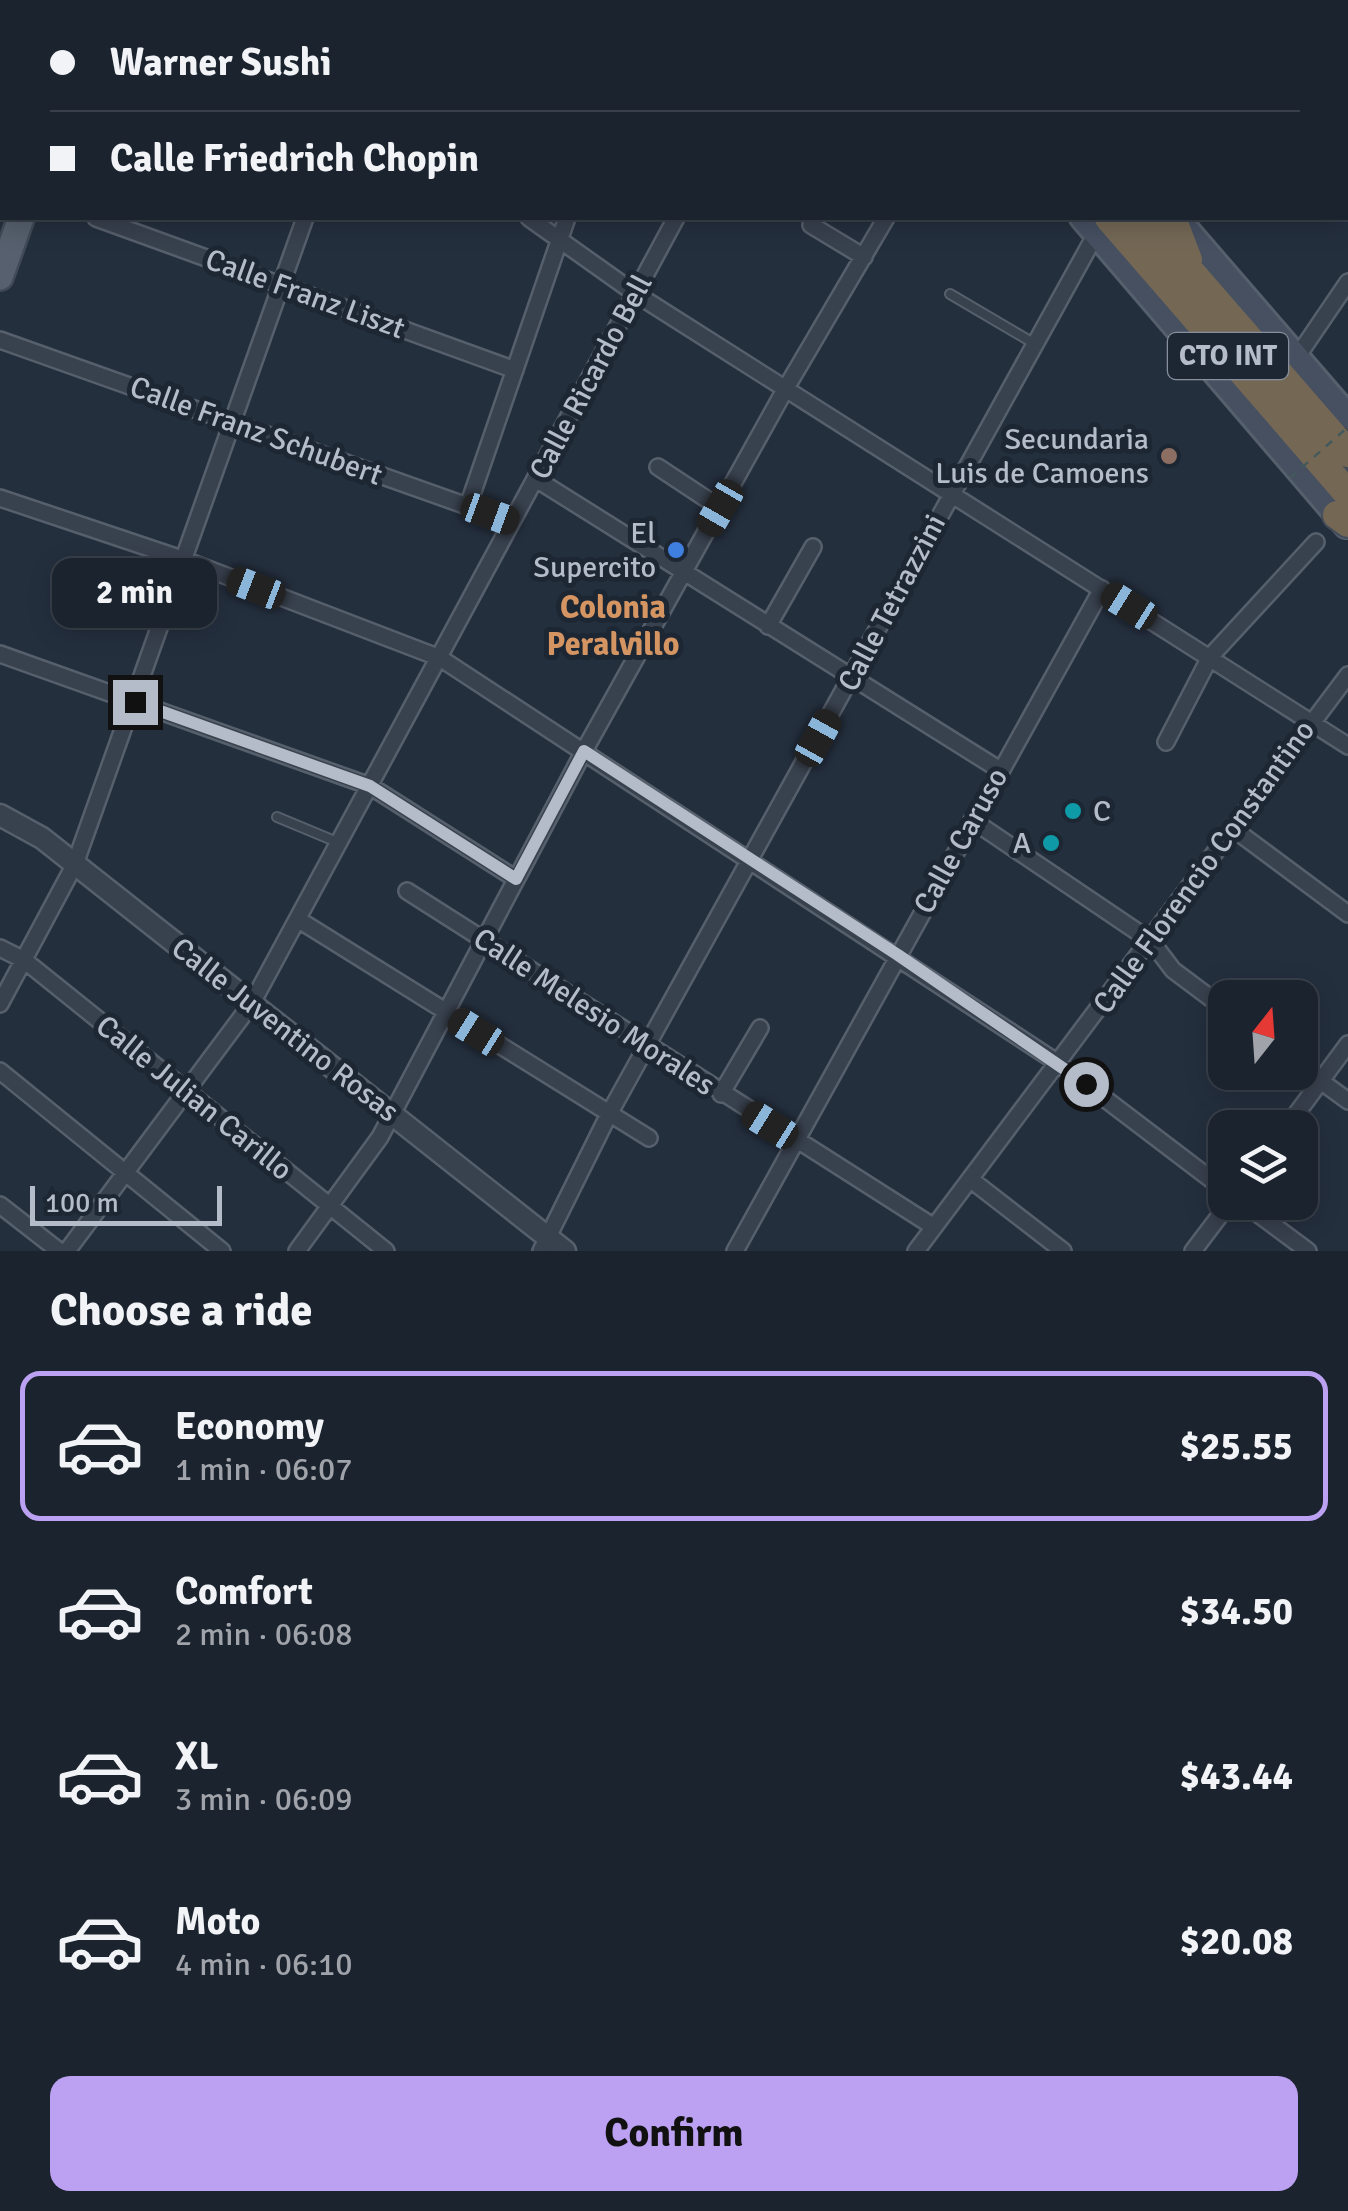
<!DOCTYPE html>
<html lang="en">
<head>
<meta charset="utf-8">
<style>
  body { margin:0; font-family:Signika,sans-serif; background:#282f3a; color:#f1f3f6; height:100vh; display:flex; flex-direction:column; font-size:38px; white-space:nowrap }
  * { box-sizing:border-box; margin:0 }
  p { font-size:32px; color:#a0a4aa }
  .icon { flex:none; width:55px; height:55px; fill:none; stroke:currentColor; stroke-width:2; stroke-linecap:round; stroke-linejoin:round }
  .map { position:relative; height:1251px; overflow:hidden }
  .panel { display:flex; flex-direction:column; background:#1b232e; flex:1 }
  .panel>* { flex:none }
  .hud { position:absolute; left:0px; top:0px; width:1350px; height:220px; box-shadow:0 5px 25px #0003,0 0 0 2px #39404a; display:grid; align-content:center; height:220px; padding:0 50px; background:#1b232e }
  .needle { width:65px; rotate:17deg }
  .fabs { position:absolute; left:1208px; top:980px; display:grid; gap:20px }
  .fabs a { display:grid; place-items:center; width:110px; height:110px; border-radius:20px; background:#1b232e; box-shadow:0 5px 25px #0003,0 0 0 2px #39404a; font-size:50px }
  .scale { position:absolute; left:30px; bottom:25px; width:192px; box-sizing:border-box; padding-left:10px; border:5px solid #b4bcc9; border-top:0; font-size:28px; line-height:35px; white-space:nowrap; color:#b4bcc9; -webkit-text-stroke:8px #1d2633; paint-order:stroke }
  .end { position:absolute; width:45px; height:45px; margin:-22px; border:12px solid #b4bcc9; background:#111; box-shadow:0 0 0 5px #111 }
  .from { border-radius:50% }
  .bubble { position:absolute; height:70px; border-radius:20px; background:#1b232e; box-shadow:0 5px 25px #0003,0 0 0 2px #39404a; font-size:32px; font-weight:700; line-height:70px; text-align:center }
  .car { position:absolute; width:30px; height:60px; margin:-30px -15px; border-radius:12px; box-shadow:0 0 8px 2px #0007; background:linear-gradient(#222 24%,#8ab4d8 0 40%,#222 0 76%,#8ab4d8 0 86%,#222 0) }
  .hud b { display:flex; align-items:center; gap:35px; height:95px; font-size:38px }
  .hud b+b { border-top:2px solid #39404a }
  .hud i { width:25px; height:25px; background:#f1f3f6 }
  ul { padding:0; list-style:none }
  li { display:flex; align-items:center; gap:30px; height:150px; margin:0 20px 15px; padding:0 30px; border:5px solid transparent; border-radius:20px }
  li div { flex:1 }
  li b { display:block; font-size:38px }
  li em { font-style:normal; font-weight:700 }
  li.selected { border-color:#bca0f2 }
  li>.icon { width:90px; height:90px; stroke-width:1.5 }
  h2 { padding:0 50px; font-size:45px; line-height:120px }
  .cta { display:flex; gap:20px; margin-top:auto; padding:20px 50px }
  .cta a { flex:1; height:115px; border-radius:20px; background:#bca0f2; color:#111; font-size:40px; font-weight:700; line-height:115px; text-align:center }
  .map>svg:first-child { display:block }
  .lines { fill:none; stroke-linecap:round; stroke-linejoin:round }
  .service-casing { stroke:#565f6c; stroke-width:12 }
  .minor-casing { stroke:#565f6c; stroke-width:20 }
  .tertiary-casing { stroke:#565f6c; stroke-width:25 }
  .secondary-casing { stroke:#565f6c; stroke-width:28 }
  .primary-casing { stroke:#414a57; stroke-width:30 }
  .motorway-casing { stroke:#434c59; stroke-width:32 }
  .service { stroke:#38414e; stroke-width:8 }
  .minor { stroke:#38414e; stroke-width:15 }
  .tertiary { stroke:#38414e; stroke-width:20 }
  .secondary { stroke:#465061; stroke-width:22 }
  .primary { stroke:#56606e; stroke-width:25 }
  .motorway { stroke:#746855; stroke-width:28 }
  .path-bridge { stroke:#44595c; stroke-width:2.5; stroke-dasharray:8 8; stroke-linecap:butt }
  .route { stroke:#b4bcc9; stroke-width:12 }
  .education-dot { fill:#8d6e63; stroke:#1d2633; stroke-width:4 }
  .shop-dot { fill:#3f7fe0; stroke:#1d2633; stroke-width:4 }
  .culture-dot { fill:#0f9aa8; stroke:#1d2633; stroke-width:4 }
  .labels { text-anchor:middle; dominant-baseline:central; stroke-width:10; stroke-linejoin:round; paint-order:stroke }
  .shield { fill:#1d2633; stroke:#878f9c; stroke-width:2.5 }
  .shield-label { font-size:28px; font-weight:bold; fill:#b4bcc9 }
  .street-label { font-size:30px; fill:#b4bcc9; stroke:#1d2633 }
  .poi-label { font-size:30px; fill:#b4bcc9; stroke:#1d2633; text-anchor:end }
  .neighbourhood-label { font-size:32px; font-weight:bold; fill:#d59563; stroke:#1d2633 }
</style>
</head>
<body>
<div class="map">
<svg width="1348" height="1251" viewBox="0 0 1348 1251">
  <rect width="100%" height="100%" fill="#242f3e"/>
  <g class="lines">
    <g class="service-casing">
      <path id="service" d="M950 294 1035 344
        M277 817 337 842"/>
    </g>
    <g class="minor-casing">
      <path id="minor" d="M353 0 360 2
        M1049 0 1052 2
        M383 2V0
        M643 2 644 0
        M1144 2 1145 0
        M1276 2 1277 0
        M0 30 2 31
        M1348 100V99
        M0 183 2 184
        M1348 210V211
        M96 218 515 370
        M529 218 636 294 1348 746
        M811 225 864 257
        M0 340 512 522
        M1297 357 1348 282
        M658 467 720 508
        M536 479 1000 770
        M0 498 182 559 440 658 1058 1063 1225 1190
        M468 506 567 218
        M768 626 813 547
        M0 654 370 786 516 879
        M1166 742 1210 657 1316 542
        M972 820 1151 941 1173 970 1225 1009
        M1235 830 1348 914
        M407 891 934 1227
        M299 920 649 1138
        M0 948 24 960 386 1251
        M0 1004 75 864 305 218
        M1300 1066 1348 1101
        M0 1071 222 1251
        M721 1094 760 1028
        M1286 1128 1348 1044
        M970 1179 1063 1251
        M1242 1202 1308 1251
        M0 1205 59 1251
        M67 1251 252 1003 676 218
        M297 1251 380 1137 584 751 786 388 886 218
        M541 1251 609 1114 1096 234
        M735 1251 1102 589
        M916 1251 1348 675
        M1193 1251 1230 1202"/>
    </g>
    <g class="tertiary-casing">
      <path id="tertiary" d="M0 815 42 838 565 1251"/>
    </g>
    <g class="secondary-casing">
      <path id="secondary" d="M763 0 770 2
        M949 0 953 2
        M1082 218 1346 526
        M1177 218 1348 416"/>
    </g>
    <g class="primary-casing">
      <path id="primary" d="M994 0 995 2
        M1022 0 1023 2
        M96 2 97 0
        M0 277 21 218"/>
    </g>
    <g class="motorway-casing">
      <path id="motorway" d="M796 0 803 2
        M835 0 842 2
        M898 0 903 2
        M1109 218 1348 494
        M1144 218 1348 453
        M1172 218 1188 260
        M1337 515 1348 523"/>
    </g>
    <use href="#service" class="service"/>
    <use href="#minor" class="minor"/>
    <use href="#tertiary" class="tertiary"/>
    <use href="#secondary" class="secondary"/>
    <use href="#primary" class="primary"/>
    <use href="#motorway" class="motorway"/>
    <path class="path-bridge" d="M1290 478 1348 427"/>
  </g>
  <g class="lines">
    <path class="route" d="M135 702 370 786 516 879 584 751 898 955 1086 1084"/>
  </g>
  <circle class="education-dot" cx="1169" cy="456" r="10"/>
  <circle class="shop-dot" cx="676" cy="550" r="10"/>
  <g class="culture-dot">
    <circle cx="1073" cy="811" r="10"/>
    <circle cx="1051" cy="843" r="10"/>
  </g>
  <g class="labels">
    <rect class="shield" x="1168" y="333" width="120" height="46" rx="8"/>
    <g class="shield-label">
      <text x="1228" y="356">CTO INT</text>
    </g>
    <g class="street-label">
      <text transform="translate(305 294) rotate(20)">Calle Franz Liszt</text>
      <text transform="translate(591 377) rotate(-62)">Calle Ricardo Bell</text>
      <text transform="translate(256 431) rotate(20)">Calle Franz Schubert</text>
      <text transform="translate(892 603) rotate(-62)">Calle Tetrazzini</text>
      <text transform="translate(961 841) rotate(-61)">Calle Caruso</text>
      <text transform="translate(1204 867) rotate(-54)">Calle Florencio Constantino</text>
      <text transform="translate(594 1012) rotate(33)">Calle Melesio Morales</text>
      <text transform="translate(285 1030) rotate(38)">Calle Juventino Rosas</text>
      <text transform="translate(194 1098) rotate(39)">Calle Julian Carillo</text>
    </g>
    <g class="poi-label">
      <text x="1149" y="439">Secundaria<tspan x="1149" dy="34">Luis de Camoens</tspan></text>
      <text x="656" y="533">El<tspan x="656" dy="34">Supercito</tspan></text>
      <text x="1093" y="811" text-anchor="start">C</text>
      <text x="1031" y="843">A</text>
    </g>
    <g class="neighbourhood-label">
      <text x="613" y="607">Colonia<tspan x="613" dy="37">Peralvillo</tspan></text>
    </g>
  </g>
</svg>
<div class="fabs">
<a><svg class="needle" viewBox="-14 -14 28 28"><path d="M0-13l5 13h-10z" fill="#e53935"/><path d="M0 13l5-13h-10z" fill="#a0a4aa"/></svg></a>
<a><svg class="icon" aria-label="layers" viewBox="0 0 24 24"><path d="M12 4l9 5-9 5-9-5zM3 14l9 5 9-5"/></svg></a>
</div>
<div class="scale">100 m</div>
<i class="end from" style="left:1086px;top:1084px"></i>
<i class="end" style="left:135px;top:702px"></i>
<div class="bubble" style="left:52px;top:558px;width:165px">2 min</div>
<i class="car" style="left:720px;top:508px;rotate:210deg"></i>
<i class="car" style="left:490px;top:514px;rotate:110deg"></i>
<i class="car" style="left:256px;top:588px;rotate:291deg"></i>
<i class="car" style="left:1129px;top:606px;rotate:302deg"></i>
<i class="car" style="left:818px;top:738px;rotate:29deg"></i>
<i class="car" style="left:476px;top:1032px;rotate:302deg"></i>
<i class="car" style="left:770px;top:1125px;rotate:302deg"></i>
<div class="hud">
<b><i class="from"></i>Warner Sushi</b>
<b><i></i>Calle Friedrich Chopin</b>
</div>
</div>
<section class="panel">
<h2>Choose a ride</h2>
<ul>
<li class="selected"><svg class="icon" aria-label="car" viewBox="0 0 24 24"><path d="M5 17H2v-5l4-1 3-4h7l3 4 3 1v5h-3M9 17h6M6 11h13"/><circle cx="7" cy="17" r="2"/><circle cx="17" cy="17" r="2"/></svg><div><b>Economy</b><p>1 min · 06:07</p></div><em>$25.55</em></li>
<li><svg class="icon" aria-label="car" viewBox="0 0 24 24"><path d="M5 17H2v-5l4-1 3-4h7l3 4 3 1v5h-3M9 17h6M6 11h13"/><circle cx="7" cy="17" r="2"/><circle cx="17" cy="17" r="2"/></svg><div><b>Comfort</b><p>2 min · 06:08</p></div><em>$34.50</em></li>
<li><svg class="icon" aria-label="car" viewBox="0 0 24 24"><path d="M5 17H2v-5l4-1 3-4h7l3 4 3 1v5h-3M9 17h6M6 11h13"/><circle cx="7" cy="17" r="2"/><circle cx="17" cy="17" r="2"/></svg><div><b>XL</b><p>3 min · 06:09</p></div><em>$43.44</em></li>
<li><svg class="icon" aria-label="car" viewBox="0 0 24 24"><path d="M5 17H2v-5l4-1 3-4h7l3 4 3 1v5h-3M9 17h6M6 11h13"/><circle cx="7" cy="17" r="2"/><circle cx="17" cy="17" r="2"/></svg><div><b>Moto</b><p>4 min · 06:10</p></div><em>$20.08</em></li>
</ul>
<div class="cta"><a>Confirm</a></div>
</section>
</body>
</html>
